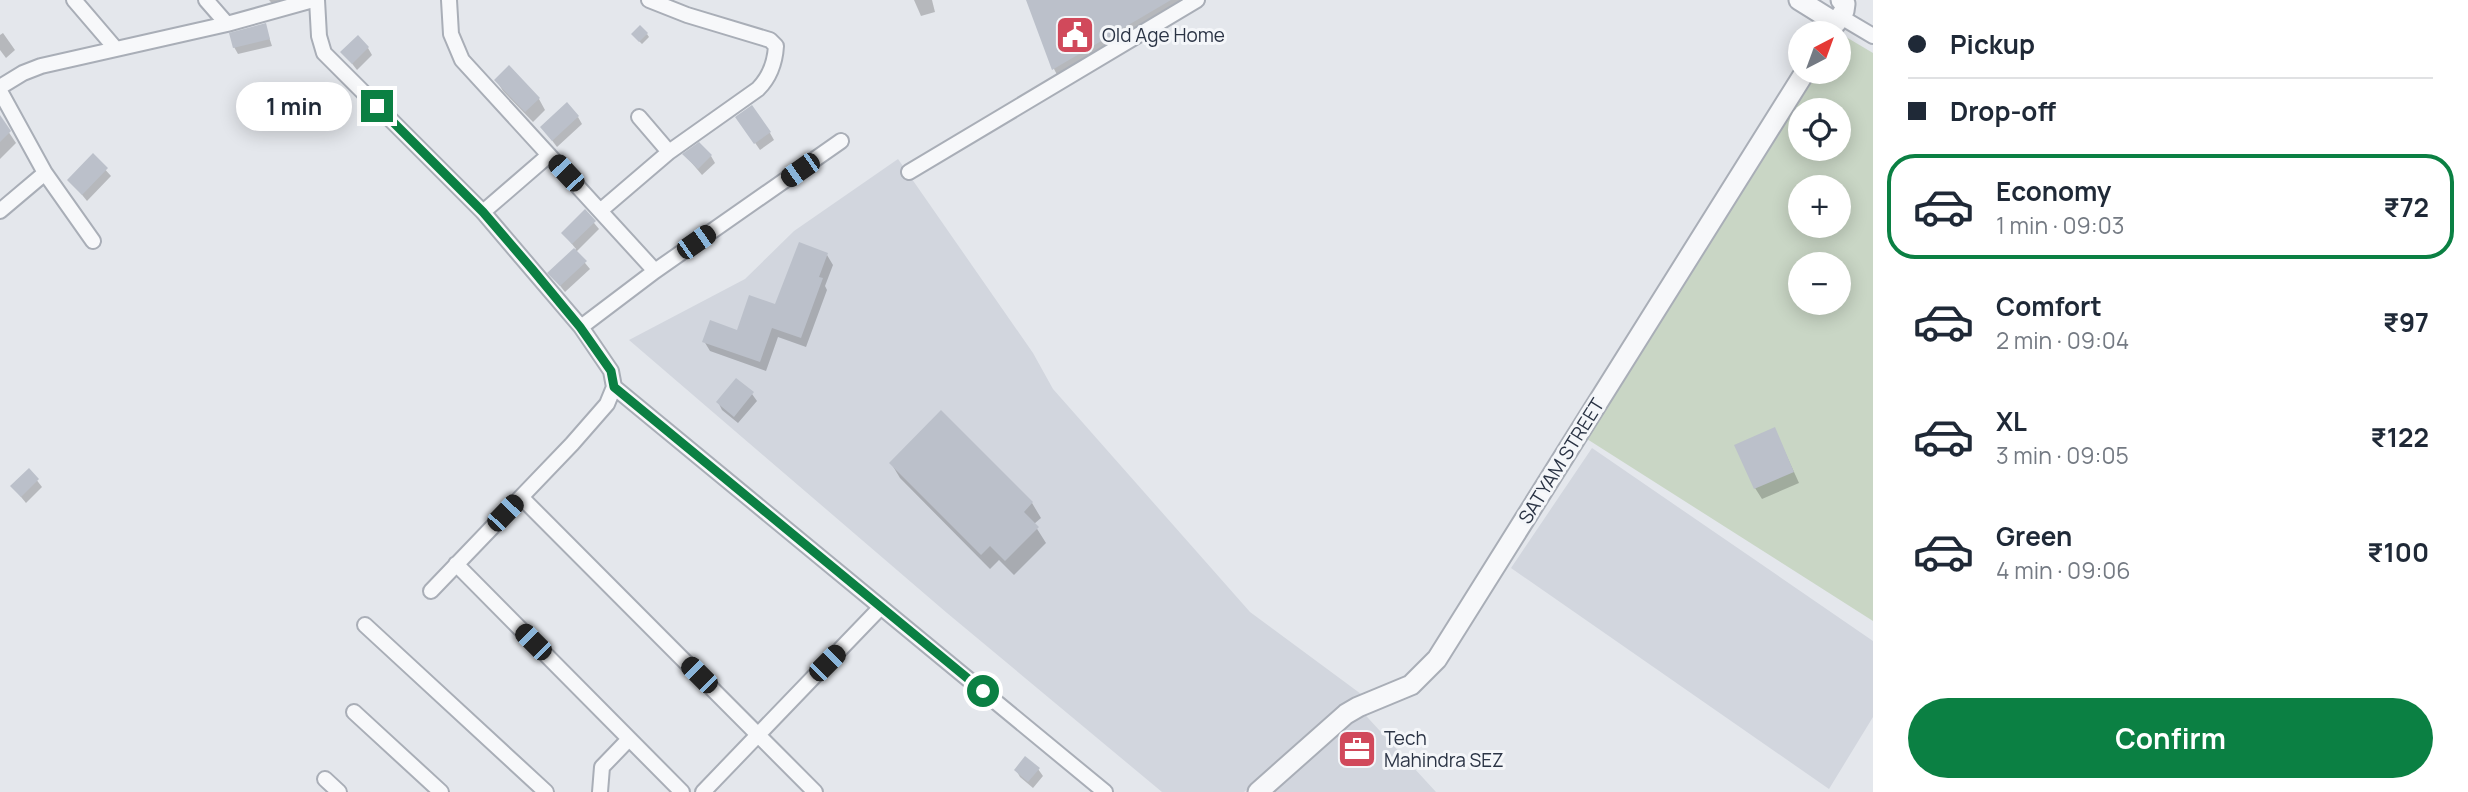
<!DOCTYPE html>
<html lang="en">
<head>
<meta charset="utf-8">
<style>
  body { margin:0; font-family:Manrope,sans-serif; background:#f2f2f3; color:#1f2937; height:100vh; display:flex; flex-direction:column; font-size:26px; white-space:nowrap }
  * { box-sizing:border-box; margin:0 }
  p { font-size:23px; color:#747a83 }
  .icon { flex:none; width:38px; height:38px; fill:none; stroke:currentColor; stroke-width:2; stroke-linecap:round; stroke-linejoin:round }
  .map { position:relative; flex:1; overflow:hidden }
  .drawer { display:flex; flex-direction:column; background:#fff; width:595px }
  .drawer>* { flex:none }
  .top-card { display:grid; align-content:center; height:154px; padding:0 35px; background:#fff }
  .needle { width:46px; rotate:41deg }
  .fabs { position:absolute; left:1788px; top:21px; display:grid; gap:14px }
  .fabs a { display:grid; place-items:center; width:63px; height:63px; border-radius:50%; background:#fff; box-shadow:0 4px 18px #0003; font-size:35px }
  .end { position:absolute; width:32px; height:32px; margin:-16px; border:9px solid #0b8043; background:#fff; box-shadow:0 0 0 4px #fff }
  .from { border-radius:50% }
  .bubble { position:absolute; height:49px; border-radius:24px; background:#fff; box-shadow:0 4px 18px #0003; font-size:23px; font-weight:700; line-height:49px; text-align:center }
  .car { position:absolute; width:21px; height:42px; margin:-21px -10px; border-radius:9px; box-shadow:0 0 5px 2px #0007; background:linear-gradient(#222 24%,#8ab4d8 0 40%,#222 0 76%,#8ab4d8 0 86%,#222 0) }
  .top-card b { display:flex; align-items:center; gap:24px; height:66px; font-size:26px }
  .top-card b+b { border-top:2px solid #e0e1e3 }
  .top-card i { width:18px; height:18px; background:#1f2937 }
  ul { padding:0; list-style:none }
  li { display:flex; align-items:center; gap:21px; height:105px; margin:0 14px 10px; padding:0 21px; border:4px solid transparent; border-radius:28px }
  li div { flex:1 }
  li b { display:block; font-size:26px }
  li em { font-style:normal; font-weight:700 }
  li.current { border-color:#0b8043 }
  li>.icon { width:63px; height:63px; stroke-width:1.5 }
  .action { display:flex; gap:14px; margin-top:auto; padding:14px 35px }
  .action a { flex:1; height:80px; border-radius:42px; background:#0b8043; color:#fff; font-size:28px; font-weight:700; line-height:80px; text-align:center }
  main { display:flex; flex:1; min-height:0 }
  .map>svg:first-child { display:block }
  .built { fill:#d2d6de }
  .green { fill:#c9d6c5; fill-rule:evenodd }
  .shadow { fill:#0003 }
  .building { fill:#bbc0ca }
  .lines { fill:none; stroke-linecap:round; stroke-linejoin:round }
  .minor-casing { stroke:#a9aeb7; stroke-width:18 }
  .tertiary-casing { stroke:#a9aeb7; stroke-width:23 }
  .minor { stroke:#f7f8fa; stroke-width:14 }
  .tertiary { stroke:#f7f8fa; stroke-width:19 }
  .route { stroke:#0b8043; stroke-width:9 }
  .labels { text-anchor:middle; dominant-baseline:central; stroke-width:6; stroke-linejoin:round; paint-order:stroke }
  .poi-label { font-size:19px; fill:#2b3445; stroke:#f4f6f9; text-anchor:start }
  .street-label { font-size:19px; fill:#2b3445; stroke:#f4f6f9 }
</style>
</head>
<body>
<main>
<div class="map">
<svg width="1873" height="792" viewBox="0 0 1873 792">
  <rect width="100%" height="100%" fill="#e4e7ec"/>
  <path class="built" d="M898 159 1033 353 1053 389 1250 612 1361 694 1244 792H1162L947 613 629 340 745 279 794 231Z
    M1592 448 1873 641V717L1829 789 1511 568Z
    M1358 707 1436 792H1274Z"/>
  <path class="green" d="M1841 34 1873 53V621L1587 439 1817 72H1839V37ZM1801 110H1839V149H1801ZM1801 187H1839V226H1801ZM1801 264H1839V303H1801Z"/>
  <path class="shadow" d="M269 0H286L276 8Z
    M914 0H932L935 12 921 16Z
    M1028 0H1203L1062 84 1054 69Z
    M265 25 272 46 238 54 234 47Z
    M3 33 15 50 6 58 0 50V35Z
    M647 34 649 37 642 44 635 37Z
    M368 48 372 55 357 70 343 52Z
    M496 80 539 99 545 110 533 122 503 91Z
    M578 117 582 124 557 147 542 127Z
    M0 119 16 143 0 159Z
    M742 124 770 133 774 140 760 150Z
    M685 155 711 156 715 163 702 175Z
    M93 156 111 176 87 201 70 180Z
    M585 212 599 229 576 252 590 269 565 292 550 273 576 249 563 233Z
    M827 255 833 265 825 286 827 290 806 347 778 337 766 371 710 351 704 341 738 332 776 306Z
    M752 394 757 401 738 423 722 410 718 402Z
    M1780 441 1799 483 1762 499 1755 488Z
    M891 463 1032 503 1041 518 1034 524 1046 543 1014 575 999 560 990 569 900 478Z
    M29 470 42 487 26 503 12 486Z
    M1038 769 1043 776 1033 788 1020 777 1016 770Z"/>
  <path class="building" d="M1026 0H1171L1052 70Z
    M266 23 270 39 233 48 229 33Z
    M640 25 648 33 639 42 631 34Z
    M358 35 369 47 352 64 340 52Z
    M509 65 540 98 525 112 494 80Z
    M567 102 579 116 552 141 540 127Z
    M752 105 771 132 754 144 735 117Z
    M0 115 11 131 0 142Z
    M699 142 712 155 698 169 682 154Z
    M93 153 108 168 82 195 67 180Z
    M585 209 596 221 572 244 561 233Z
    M799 242 828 253 819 277 823 278 801 338 772 328 760 362 702 342 710 320 737 330 749 295 775 304Z
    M574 248 587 261 560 286 547 273Z
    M736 378 754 392 734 417 716 402Z
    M941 410 1033 502 1024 512 1039 527 1005 561 990 546 981 555 889 463Z
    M1775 427 1794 472 1754 489 1734 445Z
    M29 468 39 479 21 497 10 486Z
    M1025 756 1040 768 1028 782 1014 770Z"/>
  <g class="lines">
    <g class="minor-casing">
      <path id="minor" d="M74 0 116 49
        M206 0 227 24
        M317 0 319 36 324 53 483 212 581 327 611 371 614 387 607 404 572 444 431 591
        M449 0 451 34 462 60 655 271
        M1841 17 1873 36
        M0 87 23 73 41 66 227 24 313 0
        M0 91 45 173 0 211
        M639 117 669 152
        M909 172 1197 0
        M45 173 93 241
        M600 211 669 152 758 89C769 78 775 62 776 46L770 40 687 15 649 0
        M483 212 549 155
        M581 327 655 271 841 141
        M614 387 1105 792
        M521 497 815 792
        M456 564 682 792
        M365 625 546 792
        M354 712 441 792
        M325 779 339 792
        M600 792 602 767 629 739
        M703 792 881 607"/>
    </g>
    <g class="tertiary-casing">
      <path id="tertiary" d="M1799 0 1836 23 1844 11 1845 4 1841 0
        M1258 792 1346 714 1358 707 1411 685 1437 659 1805 72"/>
    </g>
    <use href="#minor" class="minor"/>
    <use href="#tertiary" class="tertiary"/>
  </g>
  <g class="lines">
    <path class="route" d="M377 106 483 212 532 269 580 327 611 371 614 387 983 691"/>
  </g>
  <defs>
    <g id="civic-square" transform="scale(2.0125)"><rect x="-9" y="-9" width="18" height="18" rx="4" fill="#d1495b" stroke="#f4f6f9"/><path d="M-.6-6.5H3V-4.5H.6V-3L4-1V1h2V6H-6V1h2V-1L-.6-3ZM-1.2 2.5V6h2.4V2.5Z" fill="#fff"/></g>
    <g id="office-square" transform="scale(2.0125)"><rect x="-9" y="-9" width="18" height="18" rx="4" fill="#d1495b" stroke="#f4f6f9"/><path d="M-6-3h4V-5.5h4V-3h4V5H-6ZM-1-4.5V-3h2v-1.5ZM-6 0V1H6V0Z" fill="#fff"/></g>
  </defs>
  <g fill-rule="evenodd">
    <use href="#civic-square" x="1075" y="35"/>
    <use href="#office-square" x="1357" y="749"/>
  </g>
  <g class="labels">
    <g class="poi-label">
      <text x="1102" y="35">Old Age Home</text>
      <text x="1384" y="738">Tech<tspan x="1384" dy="22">Mahindra SEZ</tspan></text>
    </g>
    <g class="street-label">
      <text transform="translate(1561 461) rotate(-58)">SATYAM STREET</text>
    </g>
  </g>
</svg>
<div class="fabs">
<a><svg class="needle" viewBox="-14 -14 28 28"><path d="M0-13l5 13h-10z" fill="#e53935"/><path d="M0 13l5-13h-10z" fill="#747a83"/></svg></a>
<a><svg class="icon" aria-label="locate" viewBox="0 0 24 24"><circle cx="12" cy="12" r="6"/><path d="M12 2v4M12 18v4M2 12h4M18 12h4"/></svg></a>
<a>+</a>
<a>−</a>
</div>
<i class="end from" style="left:983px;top:691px"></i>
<i class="end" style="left:377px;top:106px"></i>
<div class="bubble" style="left:236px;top:82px;width:116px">1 min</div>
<i class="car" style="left:800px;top:170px;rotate:235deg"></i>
<i class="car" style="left:566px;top:173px;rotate:317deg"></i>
<i class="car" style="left:696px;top:242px;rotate:55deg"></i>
<i class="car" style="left:505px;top:513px;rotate:44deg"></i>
<i class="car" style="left:533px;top:642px;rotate:315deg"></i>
<i class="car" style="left:827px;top:663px;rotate:45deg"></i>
<i class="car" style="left:699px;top:675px;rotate:315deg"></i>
</div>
<section class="drawer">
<div class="top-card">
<b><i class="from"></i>Pickup</b>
<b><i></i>Drop-off</b>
</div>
<ul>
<li class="current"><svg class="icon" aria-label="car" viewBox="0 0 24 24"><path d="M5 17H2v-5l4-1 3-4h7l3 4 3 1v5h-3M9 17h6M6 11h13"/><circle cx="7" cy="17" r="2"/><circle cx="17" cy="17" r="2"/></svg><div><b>Economy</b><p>1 min · 09:03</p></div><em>₹72</em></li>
<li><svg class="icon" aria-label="car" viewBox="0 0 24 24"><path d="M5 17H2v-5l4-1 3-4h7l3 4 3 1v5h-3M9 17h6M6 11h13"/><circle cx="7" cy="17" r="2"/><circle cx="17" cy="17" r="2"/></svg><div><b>Comfort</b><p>2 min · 09:04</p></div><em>₹97</em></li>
<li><svg class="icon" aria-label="car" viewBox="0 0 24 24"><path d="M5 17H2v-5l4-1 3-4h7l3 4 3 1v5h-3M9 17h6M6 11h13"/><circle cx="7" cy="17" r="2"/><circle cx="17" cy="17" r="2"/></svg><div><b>XL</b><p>3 min · 09:05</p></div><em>₹122</em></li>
<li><svg class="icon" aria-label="car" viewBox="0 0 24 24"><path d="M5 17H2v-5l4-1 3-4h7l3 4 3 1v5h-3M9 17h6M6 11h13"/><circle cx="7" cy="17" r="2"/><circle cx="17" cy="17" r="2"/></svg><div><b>Green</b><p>4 min · 09:06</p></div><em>₹100</em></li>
</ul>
<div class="action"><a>Confirm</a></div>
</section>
</main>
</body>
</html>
